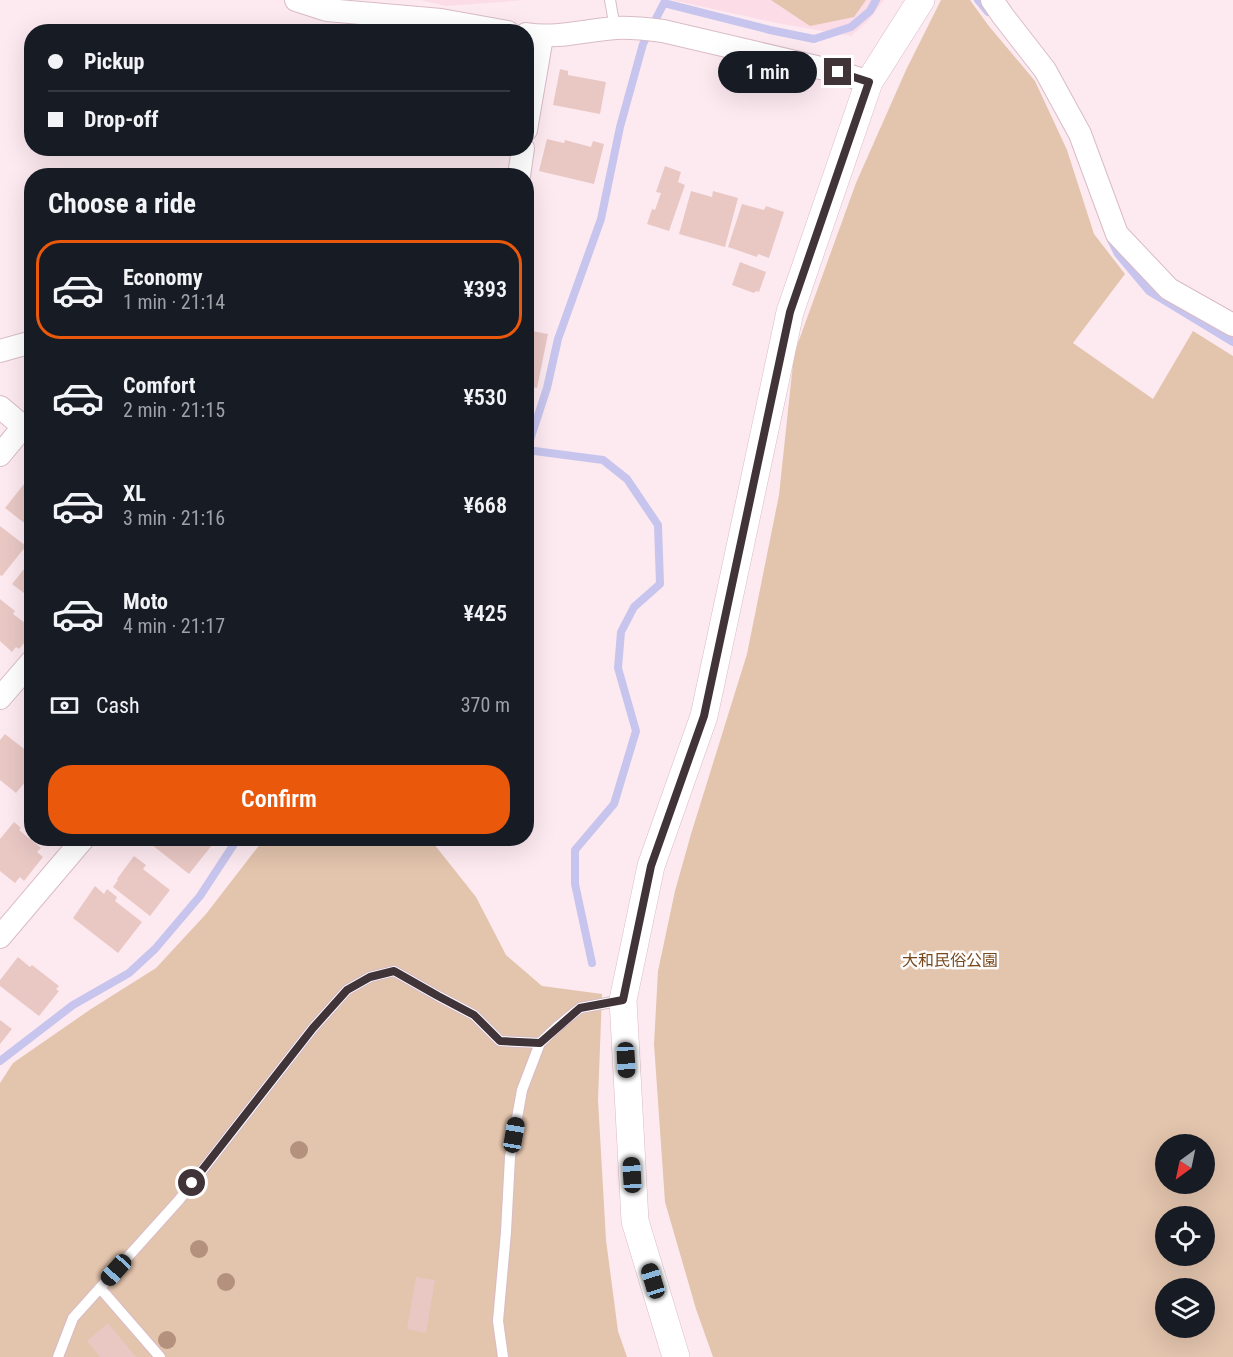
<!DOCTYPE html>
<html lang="en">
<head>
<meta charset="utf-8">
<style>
  body { margin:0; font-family:"Roboto Condensed","Noto Sans JP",sans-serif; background:#20242c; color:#f1f3f6; height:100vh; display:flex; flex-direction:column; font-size:22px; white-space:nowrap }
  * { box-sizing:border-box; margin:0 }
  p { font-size:20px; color:#9ea1a6 }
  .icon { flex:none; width:33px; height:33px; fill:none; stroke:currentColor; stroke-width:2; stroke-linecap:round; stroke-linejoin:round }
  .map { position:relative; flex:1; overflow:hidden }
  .panel { position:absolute; left:24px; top:168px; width:510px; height:678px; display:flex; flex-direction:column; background:#171b24; border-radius:24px; box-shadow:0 6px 24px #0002 }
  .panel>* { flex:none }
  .banner { position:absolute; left:24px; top:24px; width:510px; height:132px; border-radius:24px; box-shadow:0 6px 24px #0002; display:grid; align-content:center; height:132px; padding:0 24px; background:#171b24 }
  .needle { width:39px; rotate:213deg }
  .controls { position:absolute; left:1155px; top:1134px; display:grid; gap:12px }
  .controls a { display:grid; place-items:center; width:60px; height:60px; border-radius:50%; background:#171b24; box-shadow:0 6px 24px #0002; font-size:30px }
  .end { position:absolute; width:27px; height:27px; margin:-14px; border:8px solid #403438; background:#fff; box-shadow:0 0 0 3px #fff }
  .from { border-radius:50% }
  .bubble { position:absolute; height:42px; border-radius:21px; background:#171b24; box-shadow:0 6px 24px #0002; font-size:20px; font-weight:600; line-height:42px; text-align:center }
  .car { position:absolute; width:18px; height:36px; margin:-18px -9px; border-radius:8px; box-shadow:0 0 4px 2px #0007; background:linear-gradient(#222 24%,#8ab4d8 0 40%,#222 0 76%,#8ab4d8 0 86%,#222 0) }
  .banner b { display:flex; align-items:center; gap:21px; height:57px; font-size:22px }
  .banner b+b { border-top:2px solid #363941 }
  .banner i { width:15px; height:15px; background:#f1f3f6 }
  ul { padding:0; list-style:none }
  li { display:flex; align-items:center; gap:18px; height:99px; margin:0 12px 9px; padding:0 12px; border:3px solid transparent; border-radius:24px }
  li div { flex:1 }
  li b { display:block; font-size:22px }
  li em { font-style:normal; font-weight:600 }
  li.active { border-color:#ea580c }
  li>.icon { width:54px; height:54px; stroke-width:1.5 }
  h2 { padding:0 24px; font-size:27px; line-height:72px }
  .pay { display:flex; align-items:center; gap:15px; height:66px; padding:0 24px; font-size:22px }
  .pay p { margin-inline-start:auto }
  .action { display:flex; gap:12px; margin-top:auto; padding:12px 24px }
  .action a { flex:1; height:69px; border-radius:24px; background:#ea580c; color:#fff; font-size:24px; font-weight:600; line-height:69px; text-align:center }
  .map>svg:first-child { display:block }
  .built { fill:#fbdce7 }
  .green { fill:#e3c4ad; fill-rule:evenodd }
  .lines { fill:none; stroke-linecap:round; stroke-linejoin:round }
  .stream { stroke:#c7c5ed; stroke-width:8 }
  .building { fill:#e9c8c4 }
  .service-casing { stroke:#d9bbc6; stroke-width:12 }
  .minor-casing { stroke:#d9bbc6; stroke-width:24 }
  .tertiary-casing { stroke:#d9bbc6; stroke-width:28 }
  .service { stroke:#fff; stroke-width:10 }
  .minor { stroke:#fff; stroke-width:22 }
  .tertiary { stroke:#fff; stroke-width:27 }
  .tree { fill:#b4917d }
  .route { stroke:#403438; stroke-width:8 }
  .labels { text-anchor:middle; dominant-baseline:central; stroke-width:5; stroke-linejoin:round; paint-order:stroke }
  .park-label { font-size:16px; fill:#78491e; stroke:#fdfdfd }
</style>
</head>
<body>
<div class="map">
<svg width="1233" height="1357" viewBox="0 0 1233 1357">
  <rect width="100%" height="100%" fill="#fdeaf1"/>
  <path class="built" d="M420 0H525L446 6Z
    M672 0H884L869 20 851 36 777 23Z"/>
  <path class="green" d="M771 0H866L854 17 810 26Z
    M941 0H970L988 25 1035 81 1067 150 1094 234 1125 274 1073 343 1153 399 1193 331 1233 356V1357H713L696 1309 665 1202 654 1044 658 971 675 891 691 834 747 654 779 495 794 354 856 183 906 70ZM1166 1144H1204V1184H1166ZM1166 1216H1204V1256H1166ZM1166 1288H1204V1328H1166Z
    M264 839H430L476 897 506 955 542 986 602 994 598 1100 606 1240 618 1331 627 1357H0V1083L13 1063 91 1009 156 968 206 914Z"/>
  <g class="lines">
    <path class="stream" d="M978 0 988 12
      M1111 240 1118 254 1149 291 1233 342
      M527 450 603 460 627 479 658 525 660 584 634 607 621 632 618 668 636 731 614 804 575 850V884L592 963
      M526 452 547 388 558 339 601 219 620 127 643 44 664 3 770 30 814 39 851 27 870 11 876 0
      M0 1061 73 1005 129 973 155 949 200 896 238 838"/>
  </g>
  <path class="building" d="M560 69 568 71V75L606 82 600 114 553 105Z
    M547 139 564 143 565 140 591 147 593 141 604 144 594 184 539 171Z
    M665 166 681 172 678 182 685 185 669 231 647 224 652 209 655 210 661 193 656 192Z
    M691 191 712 197 713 191 738 198 725 247 679 234Z
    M742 204 764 210 766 206 784 212 769 258 758 254 757 257 728 247Z
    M740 262 766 272 759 292 756 291 754 293 732 285Z
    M526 330 548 334 537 388 526 386Z
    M28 479 32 482V529L5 508Z
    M0 526 26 546 2 576 0 575Z
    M32 559V599L12 584Z
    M0 599 15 611 13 614 32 628V634L19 649 16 647 12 652 0 641Z
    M5 734 32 755V774L16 793 0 780V740Z
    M14 822 21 828 19 830 41 848 37 852 43 857 24 881 20 877 15 883 0 871V839Z
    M143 838H215L216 840 189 874Z
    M134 856 146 865 143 869 170 890 150 916 113 887 118 880 117 879Z
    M95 886 104 894 107 889 117 897 115 901 142 922 118 953 73 918Z
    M18 957 30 967 32 965 59 986 56 989 59 991 39 1016 0 986V980Z
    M0 1020 12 1029 0 1044Z
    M416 1277 435 1280 426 1333 407 1329Z
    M108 1323 136 1357H100L87 1341Z"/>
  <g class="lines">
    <g class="service-casing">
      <path id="service" d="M610 0 615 28
        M100 1288 160 1357
        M58 1357 73 1318 179 1200 313 1028 347 990 370 977 394 971 438 996 474 1015 500 1041 540 1043
        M503 1357 498 1321 506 1232 510 1157 522 1090 540 1043 558 1026 580 1008 623 1000"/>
    </g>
    <g class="minor-casing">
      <path id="minor" d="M296 0 327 10 441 20 508 32
        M992 0 1003 16 1045 70 1080 134 1117 234 1169 289 1233 325
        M526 34C556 39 586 30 616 28 631 27 647 29 663 31L838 72 869 82
        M526 130 542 37
        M519 176 523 148
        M0 351 32 342
        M0 407 32 434
        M0 455 23 427
        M0 698 32 661
        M0 937 84 838"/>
    </g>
    <g class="tertiary-casing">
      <path id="tertiary" d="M676 1357 635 1221 623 1000 651 866 704 716 790 312 869 82 921 0"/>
    </g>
    <use href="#service" class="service"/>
    <use href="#minor" class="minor"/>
    <use href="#tertiary" class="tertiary"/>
  </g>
  <g class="tree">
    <circle cx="299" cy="1150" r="9"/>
    <circle cx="199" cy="1249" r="9"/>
    <circle cx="226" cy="1282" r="9"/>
    <circle cx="167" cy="1340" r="9"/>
  </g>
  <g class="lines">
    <path class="route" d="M192 1183 313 1028 347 990 370 977 394 971 438 996 474 1015 500 1041 540 1043 580 1008 623 1000 651 866 704 716 790 312 869 82 838 72"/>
  </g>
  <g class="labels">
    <g class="park-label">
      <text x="950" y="960">大和民俗公園</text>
    </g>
  </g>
</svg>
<div class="controls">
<a><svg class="needle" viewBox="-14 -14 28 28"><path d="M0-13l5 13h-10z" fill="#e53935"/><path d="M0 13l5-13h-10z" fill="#9ea1a6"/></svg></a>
<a><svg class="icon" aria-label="locate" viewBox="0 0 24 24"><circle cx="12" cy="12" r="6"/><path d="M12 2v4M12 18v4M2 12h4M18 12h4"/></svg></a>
<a><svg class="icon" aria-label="layers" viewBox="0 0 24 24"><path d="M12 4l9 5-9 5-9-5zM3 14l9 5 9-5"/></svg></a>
</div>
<i class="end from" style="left:192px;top:1183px"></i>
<i class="end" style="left:838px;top:72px"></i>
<div class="bubble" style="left:718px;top:51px;width:99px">1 min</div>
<i class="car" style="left:626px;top:1060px;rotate:177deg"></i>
<i class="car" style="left:514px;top:1135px;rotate:10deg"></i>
<i class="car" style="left:632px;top:1175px;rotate:357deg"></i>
<i class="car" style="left:116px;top:1270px;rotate:222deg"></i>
<i class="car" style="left:653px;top:1281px;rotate:343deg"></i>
<div class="banner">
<b><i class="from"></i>Pickup</b>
<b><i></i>Drop-off</b>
</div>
<section class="panel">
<h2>Choose a ride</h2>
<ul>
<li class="active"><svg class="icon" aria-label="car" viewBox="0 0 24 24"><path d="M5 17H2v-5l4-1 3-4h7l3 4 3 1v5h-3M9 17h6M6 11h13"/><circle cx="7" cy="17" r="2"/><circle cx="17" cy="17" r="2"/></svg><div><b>Economy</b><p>1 min · 21:14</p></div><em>¥393</em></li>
<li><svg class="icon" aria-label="car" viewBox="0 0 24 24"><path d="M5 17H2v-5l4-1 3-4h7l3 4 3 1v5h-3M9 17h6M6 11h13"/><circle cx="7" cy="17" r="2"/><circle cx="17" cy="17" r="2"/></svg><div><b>Comfort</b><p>2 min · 21:15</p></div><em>¥530</em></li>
<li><svg class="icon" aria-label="car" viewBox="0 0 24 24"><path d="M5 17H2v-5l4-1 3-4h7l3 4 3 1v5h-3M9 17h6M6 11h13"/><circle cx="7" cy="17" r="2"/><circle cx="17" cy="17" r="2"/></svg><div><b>XL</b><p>3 min · 21:16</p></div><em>¥668</em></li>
<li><svg class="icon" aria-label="car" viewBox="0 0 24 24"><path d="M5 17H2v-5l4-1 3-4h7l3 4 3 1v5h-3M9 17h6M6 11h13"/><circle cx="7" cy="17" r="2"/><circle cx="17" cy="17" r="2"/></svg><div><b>Moto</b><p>4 min · 21:17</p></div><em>¥425</em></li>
</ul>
<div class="pay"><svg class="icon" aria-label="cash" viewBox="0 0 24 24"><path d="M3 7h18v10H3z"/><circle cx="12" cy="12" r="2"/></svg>Cash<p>370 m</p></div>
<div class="action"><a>Confirm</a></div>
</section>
</div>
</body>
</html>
